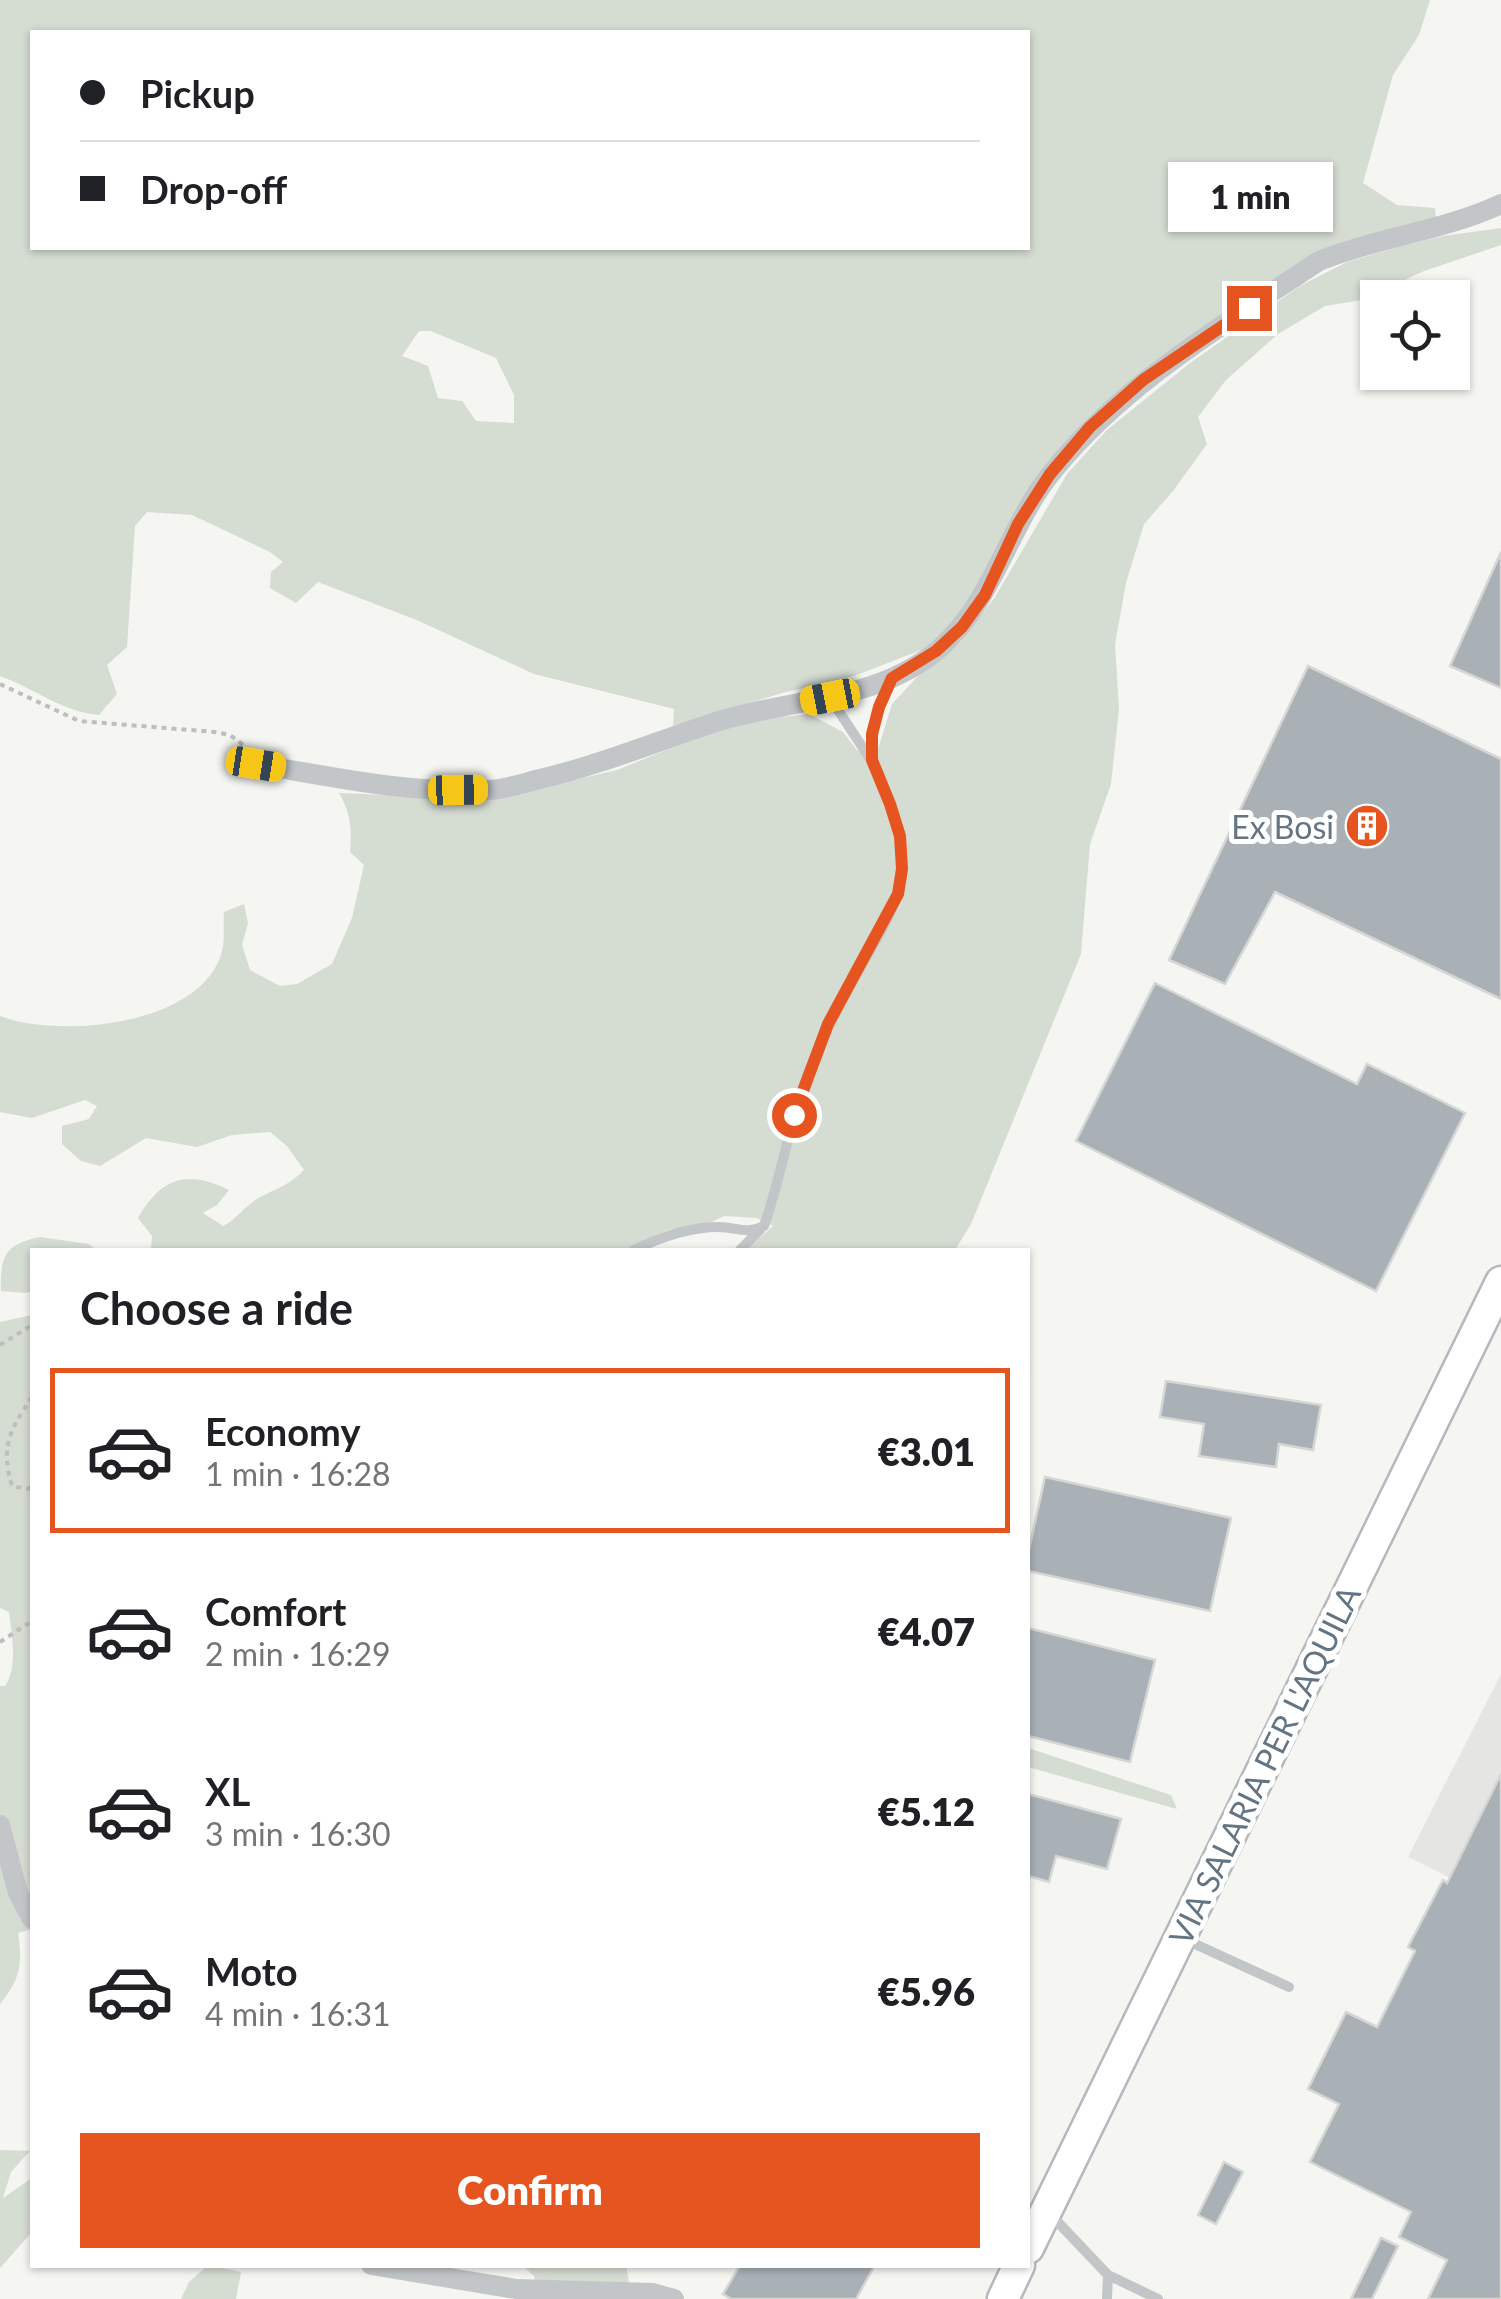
<!DOCTYPE html>
<html lang="en">
<head>
<meta charset="utf-8">
<style>
  body { margin:0; font-family:Lato,sans-serif; background:#f2f2f2; color:#202124; height:100vh; display:flex; flex-direction:column; font-size:38px; white-space:nowrap }
  * { box-sizing:border-box; margin:0 }
  p { font-size:32px; color:#757577 }
  .icon { flex:none; width:55px; height:55px; fill:none; stroke:currentColor; stroke-width:2; stroke-linecap:round; stroke-linejoin:round }
  .map { position:relative; flex:1; overflow:hidden }
  .drawer { position:absolute; left:30px; top:1248px; width:1000px; height:1020px; display:flex; flex-direction:column; background:#fff; border-radius:0px; box-shadow:0 2px 8px #0004 }
  .drawer>* { flex:none }
  .hud { position:absolute; left:30px; top:30px; width:1000px; height:220px; border-radius:0px; box-shadow:0 2px 8px #0004; display:grid; align-content:center; height:220px; padding:0 50px; background:#fff }
  .controls { position:absolute; left:1360px; top:280px; display:grid; gap:20px }
  .controls a { display:grid; place-items:center; width:110px; height:110px; border-radius:0px; background:#fff; box-shadow:0 2px 8px #0004; font-size:50px }
  .end { position:absolute; width:45px; height:45px; margin:-22px; border:12px solid #e6541f; background:#fff; box-shadow:0 0 0 5px #fff }
  .from { border-radius:50% }
  .bubble { position:absolute; height:70px; border-radius:0px; background:#fff; box-shadow:0 2px 8px #0004; font-size:32px; font-weight:800; line-height:70px; text-align:center }
  .car { position:absolute; width:30px; height:60px; margin:-30px -15px; border-radius:12px; box-shadow:0 0 8px 2px #0007; background:linear-gradient(#f5c518 24%,#345 0 40%,#f5c518 0 76%,#345 0 86%,#f5c518 0) }
  .hud b { display:flex; align-items:center; gap:35px; height:95px; font-size:38px }
  .hud b+b { border-top:2px solid #e0e0e0 }
  .hud i { width:25px; height:25px; background:#202124 }
  ul { padding:0; list-style:none }
  li { display:flex; align-items:center; gap:30px; height:165px; margin:0 20px 15px; padding:0 30px; border:5px solid transparent; border-radius:0px }
  li div { flex:1 }
  li b { display:block; font-size:38px }
  li em { font-style:normal; font-weight:800 }
  li.selected { border-color:#e6541f }
  li>.icon { width:90px; height:90px; stroke-width:1.5 }
  h2 { padding:0 50px; font-size:45px; line-height:120px }
  .cta { display:flex; gap:20px; margin-top:auto; padding:20px 50px }
  .cta a { flex:1; height:115px; border-radius:0px; background:#e6541f; color:#fff; font-size:40px; font-weight:800; line-height:115px; text-align:center }
  .map>svg:first-child { display:block }
  .built { fill:#e5e6e4 }
  .green { fill:#d5dcd2; fill-rule:evenodd }
  .building { fill:#a9b1b6; stroke:#d6d6d4; stroke-width:2.5 }
  .lines { fill:none; stroke-linecap:round; stroke-linejoin:round }
  .secondary-casing { stroke:#b4b9be; stroke-width:35 }
  .path { stroke:#bcbec0; stroke-width:4; stroke-dasharray:5 5; stroke-linecap:butt }
  .lane { stroke:#c2c6c9; stroke-width:10 }
  .street { stroke:#c2c6c9; stroke-width:20 }
  .secondary { stroke:#fff; stroke-width:30 }
  .route { stroke:#e6541f; stroke-width:12 }
  .labels { text-anchor:middle; dominant-baseline:central; stroke-width:10; stroke-linejoin:round; paint-order:stroke }
  .poi-label { font-size:32px; fill:#637483; stroke:#fff; text-anchor:end }
  .street-label { font-size:32px; fill:#637483; stroke:#fff }
</style>
</head>
<body>
<div class="map">
<svg width="1501" height="2299" viewBox="0 0 1501 2299">
  <rect width="100%" height="100%" fill="#f5f5f1"/>
  <path class="built" d="M1501 1674V1903L1408 1857Z"/>
  <path class="green" d="M0 0H1430L1419 35 1393 75 1363 183 1397 205 1435 208 1436 218 1317 257 1071 443 959 618 924 649 854 676 782 693 673 727 674 709 534 674 419 621 318 582 296 603 270 588 271 572 283 562 270 552 192 515 147 512 135 526 127 647 107 665 117 694 99 715C62 712 34 688 0 676ZM32 32H1028V248H32ZM419 331H431L496 358 514 395V423L476 421 462 401 438 398 428 366 402 356Z
    M1501 228V245L1424 271 1362 300 1325 306 1278 334 1226 380 1198 417 1207 444 1173 491 1144 524 1126 583 1115 644 1119 709 1111 784 1090 844 1081 954 971 1224 955 1250H746L773 1226 757 1218 724 1216 703 1226 669 1230 646 1240 647 1250H151L152 1236 138 1218C161 1178 186 1169 229 1190L217 1205 203 1213 223 1226C235 1220 239 1213 249 1205 266 1190 284 1191 304 1170L287 1146 270 1132 232 1135 197 1147 146 1138 100 1166 81 1161 62 1144V1126L89 1119 97 1106 85 1100 32 1118 0 1112V1016C59 1039 203 1026 222 951 225 940 223 924 224 912L244 904 248 923 242 945 250 970 280 986 297 984 332 964 352 918 364 865 350 852C352 830 351 813 339 793L493 799 617 770 735 722 809 714 843 732 856 749 874 762 892 704 918 676 959 644 995 597 1067 474 1107 430 1190 363 1300 286 1347 262 1402 246 1443 236Z
    M40 1237 89 1244 96 1250H32V1291L26 1293 1 1291C0 1256 5 1244 40 1237Z
    M32 1315V1929L18 1933C23 1964 20 1980 0 2004V1686H5C18 1667 12 1635 9 1612L0 1608V1322Z
    M1028 1748 1171 1795 1177 1809 1028 1767Z
    M0 2150 30 2151 11 2172 3 2198 32 2178V2232L0 2268Z
    M208 2265 241 2272 236 2299H181L189 2282Z
    M522 2265H626L630 2288 537 2297 534 2276Z"/>
  <path class="building" d="M1501 552V688L1450 666Z
    M1308 666 1501 759V999L1275 892 1225 984 1169 960Z
    M1155 983 1357 1084 1367 1064 1465 1113 1376 1291 1076 1141Z
    M1166 1381 1321 1405 1313 1450 1279 1444 1276 1467 1199 1456 1204 1424 1160 1417Z
    M1045 1477 1231 1518 1210 1611 1028 1571V1554Z
    M1028 1628 1155 1660 1130 1762 1028 1736Z
    M1501 1774V2299H1428L1447 2260 1399 2237 1411 2212 1310 2162 1339 2104 1308 2089 1346 2012 1377 2027 1415 1951 1408 1947 1443 1880 1447 1883Z
    M1028 1794 1121 1819 1107 1869 1056 1856 1049 1882 1028 1876Z
    M1224 2162 1243 2172 1216 2224 1198 2215Z
    M1381 2238 1398 2246 1372 2299H1351Z
    M740 2265H875L856 2299H731L723 2294Z"/>
  <g class="lines">
    <g class="secondary-casing">
      <path id="secondary" d="M1028 2248 1501 1282
        M1003 2299 1019 2265"/>
    </g>
    <path class="path" d="M0 684 79 721 215 732 230 735 246 747
      M0 1345 32 1325
      M32 1397C10 1430 0 1446 12 1486L27 1489 32 1486
      M0 1642 32 1621"/>
    <path class="lane" d="M830 698 871 760C872 730 878 708 891 681
      M634 1250C659 1238 690 1227 718 1227 739 1227 743 1235 764 1226 782 1175 789 1122 809 1071 823 1035 841 1002 860 968 877 938 899 906 902 870 904 831 887 795 871 760
      M740 1250 760 1230
      M1184 1939 1289 1987
      M1051 2215 1108 2275 1158 2299
      M1107 2299 1108 2275"/>
    <path class="street" d="M256 764C334 777 410 794 489 790 506 789 524 783 540 779 600 765 655 742 713 723 788 698 877 703 940 648 994 600 1008 526 1053 471 1125 382 1225 324 1319 261 1378 237 1443 231 1501 204
      M0 1825 18 1893 32 1919
      M371 2265 516 2289 652 2293 674 2299"/>
    <use href="#secondary" class="secondary"/>
  </g>
  <g class="lines">
    <path class="route" d="M794 1115 828 1024 898 894 902 869 900 836 890 804 872 760V734L879 707 892 678 936 651 962 627 985 595 1018 524 1050 474 1090 427 1143 380 1249 308"/>
  </g>
  <defs>
    <g id="building-disc" transform="scale(2.25)"><circle r="9.5" fill="#e6541f" stroke="#fff"/><path d="M-4-6H4V6H1V3H-1V6H-4ZM-2.5-4.3h1.7v1.8h-1.7ZM.8-4.3h1.7v1.8H.8ZM-2.5-1h1.7V.8h-1.7ZM.8-1h1.7V.8H.8Z" fill="#fff"/></g>
  </defs>
  <g fill-rule="evenodd">
    <use href="#building-disc" x="1367" y="826"/>
  </g>
  <g class="labels">
    <g class="poi-label">
      <text x="1334" y="826">Ex Bosi</text>
    </g>
    <g class="street-label">
      <text transform="translate(1264 1765) rotate(-64)">VIA SALARIA PER L'AQUILA</text>
    </g>
  </g>
</svg>
<div class="controls">
<a><svg class="icon" aria-label="locate" viewBox="0 0 24 24"><circle cx="12" cy="12" r="6"/><path d="M12 2v4M12 18v4M2 12h4M18 12h4"/></svg></a>
</div>
<i class="end from" style="left:794px;top:1115px"></i>
<i class="end" style="left:1249px;top:308px"></i>
<div class="bubble" style="left:1168px;top:162px;width:165px">1 min</div>
<i class="car" style="left:830px;top:697px;rotate:259deg"></i>
<i class="car" style="left:256px;top:764px;rotate:99deg"></i>
<i class="car" style="left:458px;top:790px;rotate:89deg"></i>
<div class="hud">
<b><i class="from"></i>Pickup</b>
<b><i></i>Drop-off</b>
</div>
<section class="drawer">
<h2>Choose a ride</h2>
<ul>
<li class="selected"><svg class="icon" aria-label="car" viewBox="0 0 24 24"><path d="M5 17H2v-5l4-1 3-4h7l3 4 3 1v5h-3M9 17h6M6 11h13"/><circle cx="7" cy="17" r="2"/><circle cx="17" cy="17" r="2"/></svg><div><b>Economy</b><p>1 min · 16:28</p></div><em>€3.01</em></li>
<li><svg class="icon" aria-label="car" viewBox="0 0 24 24"><path d="M5 17H2v-5l4-1 3-4h7l3 4 3 1v5h-3M9 17h6M6 11h13"/><circle cx="7" cy="17" r="2"/><circle cx="17" cy="17" r="2"/></svg><div><b>Comfort</b><p>2 min · 16:29</p></div><em>€4.07</em></li>
<li><svg class="icon" aria-label="car" viewBox="0 0 24 24"><path d="M5 17H2v-5l4-1 3-4h7l3 4 3 1v5h-3M9 17h6M6 11h13"/><circle cx="7" cy="17" r="2"/><circle cx="17" cy="17" r="2"/></svg><div><b>XL</b><p>3 min · 16:30</p></div><em>€5.12</em></li>
<li><svg class="icon" aria-label="car" viewBox="0 0 24 24"><path d="M5 17H2v-5l4-1 3-4h7l3 4 3 1v5h-3M9 17h6M6 11h13"/><circle cx="7" cy="17" r="2"/><circle cx="17" cy="17" r="2"/></svg><div><b>Moto</b><p>4 min · 16:31</p></div><em>€5.96</em></li>
</ul>
<div class="cta"><a>Confirm</a></div>
</section>
</div>
</body>
</html>
